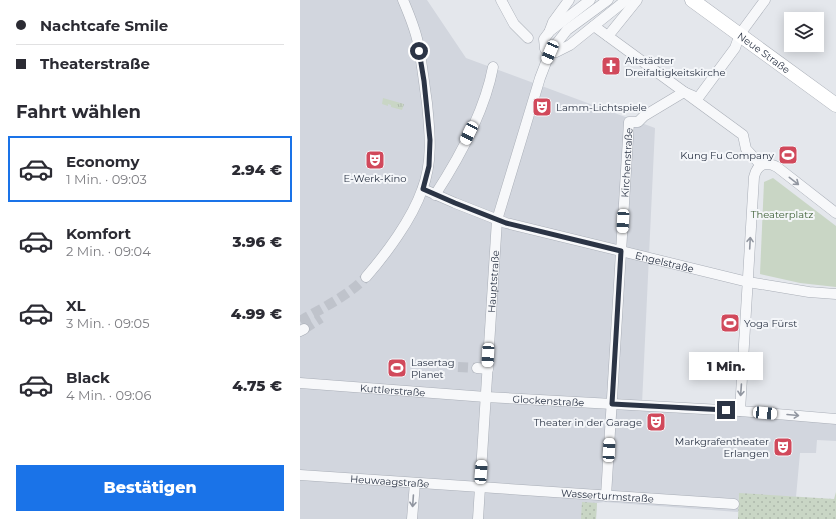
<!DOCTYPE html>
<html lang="de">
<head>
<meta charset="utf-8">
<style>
  body { margin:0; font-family:Montserrat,sans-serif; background:#f7f7f7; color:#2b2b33; height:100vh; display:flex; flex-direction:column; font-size:15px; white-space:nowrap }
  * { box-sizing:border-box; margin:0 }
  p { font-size:13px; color:#7c7c81 }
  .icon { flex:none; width:22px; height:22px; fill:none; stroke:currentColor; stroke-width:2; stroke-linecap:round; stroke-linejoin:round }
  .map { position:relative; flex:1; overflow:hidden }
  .drawer { display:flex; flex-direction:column; background:#fff; width:300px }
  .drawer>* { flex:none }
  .hud { display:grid; align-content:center; height:88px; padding:0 16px; background:#fff }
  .buttons { position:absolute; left:484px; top:12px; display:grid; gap:8px }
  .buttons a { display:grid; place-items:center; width:40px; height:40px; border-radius:0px; background:#fff; box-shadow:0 2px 10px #0003; font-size:20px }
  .end { position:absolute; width:18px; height:18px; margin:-9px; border:5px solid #2b3445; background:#fff; box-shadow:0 0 0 2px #fff }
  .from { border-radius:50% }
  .bubble { position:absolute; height:28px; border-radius:0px; background:#fff; box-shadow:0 2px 10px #0003; font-size:13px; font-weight:800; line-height:28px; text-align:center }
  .car { position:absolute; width:12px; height:24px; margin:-12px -6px; border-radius:5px; box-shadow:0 0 3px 1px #0007; background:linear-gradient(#fff 24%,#345 0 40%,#fff 0 76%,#345 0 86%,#fff 0) }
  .hud b { display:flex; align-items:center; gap:14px; height:38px; font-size:15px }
  .hud b+b { border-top:1px solid #e1e1e2 }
  .hud i { width:10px; height:10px; background:#2b2b33 }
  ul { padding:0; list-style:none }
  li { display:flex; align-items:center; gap:12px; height:66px; margin:0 8px 6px; padding:0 8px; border:2px solid transparent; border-radius:0px }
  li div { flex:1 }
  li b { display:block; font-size:15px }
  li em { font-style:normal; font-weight:800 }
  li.selected { border-color:#1a73e8 }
  li>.icon { width:36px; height:36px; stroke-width:1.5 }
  h2 { padding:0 16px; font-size:18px; line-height:48px }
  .primary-button { display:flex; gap:8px; margin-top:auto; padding:8px 16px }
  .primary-button a { flex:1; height:46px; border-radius:0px; background:#1a73e8; color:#fff; font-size:16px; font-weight:800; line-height:46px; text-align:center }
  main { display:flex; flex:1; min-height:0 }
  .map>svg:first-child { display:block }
  .built { fill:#d2d6de }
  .grass { fill:url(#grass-tufts) }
  .park { fill:#c9d6c5 }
  .garden { fill:url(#garden-dots) }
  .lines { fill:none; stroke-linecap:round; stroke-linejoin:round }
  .street-tunnel { stroke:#bfc3cb; stroke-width:10; stroke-dasharray:10 5; stroke-linecap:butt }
  .street-casing { stroke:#a9aeb7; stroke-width:11 }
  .secondary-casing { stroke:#a9aeb7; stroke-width:15 }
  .street { stroke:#f7f8fa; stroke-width:10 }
  .secondary { stroke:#fff; stroke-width:14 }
  .oneway { stroke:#9196a0 }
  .route { stroke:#2b3445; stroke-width:5 }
  .labels { text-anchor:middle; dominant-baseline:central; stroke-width:4; stroke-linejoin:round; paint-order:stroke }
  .street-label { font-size:10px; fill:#2b3445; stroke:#f4f6f9 }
  .poi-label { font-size:10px; fill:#2b3445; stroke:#f4f6f9; text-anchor:start }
  .park-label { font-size:10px; fill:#3f6138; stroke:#f4f6f9 }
</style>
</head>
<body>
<main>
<section class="drawer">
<div class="hud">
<b><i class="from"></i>Nachtcafe Smile</b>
<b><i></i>Theaterstraße</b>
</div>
<h2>Fahrt wählen</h2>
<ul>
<li class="selected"><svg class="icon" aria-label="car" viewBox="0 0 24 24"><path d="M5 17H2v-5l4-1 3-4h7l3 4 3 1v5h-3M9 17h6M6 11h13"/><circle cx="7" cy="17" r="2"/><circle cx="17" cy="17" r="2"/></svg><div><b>Economy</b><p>1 Min. · 09:03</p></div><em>2.94 €</em></li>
<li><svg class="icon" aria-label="car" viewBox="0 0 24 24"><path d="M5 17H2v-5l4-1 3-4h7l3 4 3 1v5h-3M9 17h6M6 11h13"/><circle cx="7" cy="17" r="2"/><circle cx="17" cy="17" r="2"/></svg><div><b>Komfort</b><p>2 Min. · 09:04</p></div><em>3.96 €</em></li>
<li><svg class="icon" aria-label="car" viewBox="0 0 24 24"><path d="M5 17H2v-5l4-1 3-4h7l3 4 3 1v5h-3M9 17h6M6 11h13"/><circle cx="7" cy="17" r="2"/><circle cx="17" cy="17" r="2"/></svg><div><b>XL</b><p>3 Min. · 09:05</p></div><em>4.99 €</em></li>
<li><svg class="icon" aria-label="car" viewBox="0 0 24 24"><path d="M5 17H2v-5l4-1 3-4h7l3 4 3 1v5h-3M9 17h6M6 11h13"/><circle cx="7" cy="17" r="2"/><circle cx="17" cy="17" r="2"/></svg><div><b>Black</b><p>4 Min. · 09:06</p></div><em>4.75 €</em></li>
</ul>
<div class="primary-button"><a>Bestätigen</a></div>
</section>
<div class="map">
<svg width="536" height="519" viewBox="0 0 536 519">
  <defs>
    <pattern id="grass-tufts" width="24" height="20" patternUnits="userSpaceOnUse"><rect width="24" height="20" fill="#c9d6c5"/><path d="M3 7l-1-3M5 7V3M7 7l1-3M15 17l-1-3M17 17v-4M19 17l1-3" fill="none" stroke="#adb8ab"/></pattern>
    <pattern id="garden-dots" width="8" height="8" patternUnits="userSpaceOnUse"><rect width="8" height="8" fill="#c9d6c5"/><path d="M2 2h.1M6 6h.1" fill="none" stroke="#adb8ab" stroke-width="1.8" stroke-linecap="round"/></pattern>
  </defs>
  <rect width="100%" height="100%" fill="#e4e7ec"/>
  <path class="built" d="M0 0H127L166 58 355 128 342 404 536 415V441L517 440 516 453H500L496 497 439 494 438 512 304 502 297 503 296 519H0Z"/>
  <path class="grass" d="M83 98 104 104 102 110 91 107V105L88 104V106L82 104Z"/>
  <path class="park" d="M473 178 536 226V287L500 283 460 274 464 182Z"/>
  <path class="garden" d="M536 492V519H438L439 493 534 499Z
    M282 502 297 503 296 519H281Z"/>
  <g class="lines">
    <path class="street-tunnel" d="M0 321C22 308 48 296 66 277
      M4 329 21 318
      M158 367 177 368"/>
    <g class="street-casing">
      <g id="street">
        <path d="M201 0 214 24 228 38"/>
        <path d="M290 0 250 31 244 39 245 49 250 52H256L270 45 326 0"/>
        <path d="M294 26 443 135 446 149 461 165"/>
        <path d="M250 30 253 22 269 0"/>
        <path d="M308 36 337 0"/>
        <path id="s1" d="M123 189 155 203 206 223 448 282 509 292 536 294"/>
        <path d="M135 195C159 158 185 110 193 67"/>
        <path d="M66 277C86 254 112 219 122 190 133 162 130 133 127 103 124 83 122 63 118 43 115 28 109 14 103 0"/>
        <path d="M0 331 4 329"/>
        <path d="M177 368 188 369"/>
        <path id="s2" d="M0 383 186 397 440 411 536 419"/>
        <path d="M440 411 454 177C457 164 466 161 477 167L536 213"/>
        <path id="s3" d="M0 475 434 504"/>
        <path id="s4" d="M306 496 329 122H338L344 116 384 92 398 98 435 48 440 34 465 0"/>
        <path d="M112 519 115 483"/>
        <path id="s5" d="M178 519 197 220 240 78 250 52 267 30 308 0"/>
      </g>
    </g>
    <g class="secondary-casing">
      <g id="secondary">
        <path id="s6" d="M392 0 536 105"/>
      </g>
    </g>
    <use href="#street" class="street"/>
    <use href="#secondary" class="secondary"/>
  </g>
  <defs><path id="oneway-shaft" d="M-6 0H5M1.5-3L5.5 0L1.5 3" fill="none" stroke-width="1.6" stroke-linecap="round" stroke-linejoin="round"/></defs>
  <g class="oneway">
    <use href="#oneway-shaft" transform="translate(494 181) rotate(38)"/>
    <use href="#oneway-shaft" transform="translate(450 243) rotate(-87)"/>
    <use href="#oneway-shaft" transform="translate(441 390) rotate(94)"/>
    <use href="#oneway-shaft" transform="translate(493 415) rotate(5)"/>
    <use href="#oneway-shaft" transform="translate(113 501) rotate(94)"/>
  </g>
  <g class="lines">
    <path class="route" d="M119 51 124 81 130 140 129 166 123 189 155 203 206 223 321 251 312 404 426 410"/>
  </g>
  <defs>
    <g id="church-square" transform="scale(1)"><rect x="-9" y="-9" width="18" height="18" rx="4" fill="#d1495b" stroke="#f4f6f9"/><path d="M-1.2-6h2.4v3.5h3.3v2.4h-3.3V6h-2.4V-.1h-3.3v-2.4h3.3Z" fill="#fff"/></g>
    <g id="theatre-square" transform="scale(1)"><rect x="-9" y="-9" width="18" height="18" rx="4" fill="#d1495b" stroke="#f4f6f9"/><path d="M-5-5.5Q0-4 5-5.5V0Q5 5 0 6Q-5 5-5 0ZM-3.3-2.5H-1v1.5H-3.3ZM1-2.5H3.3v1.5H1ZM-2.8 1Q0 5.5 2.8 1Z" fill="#fff"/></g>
    <g id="stadium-square" transform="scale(1)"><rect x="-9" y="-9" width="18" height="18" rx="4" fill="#d1495b" stroke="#f4f6f9"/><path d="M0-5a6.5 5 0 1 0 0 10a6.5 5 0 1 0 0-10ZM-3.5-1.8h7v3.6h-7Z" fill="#fff"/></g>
  </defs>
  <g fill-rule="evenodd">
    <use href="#church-square" x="311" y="66"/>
    <use href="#theatre-square" x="242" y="107"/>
    <use href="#stadium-square" x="488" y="155"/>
    <use href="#theatre-square" x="75" y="160"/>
    <use href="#stadium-square" x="430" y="323"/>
    <use href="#stadium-square" x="97" y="368"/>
    <use href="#theatre-square" x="356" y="422"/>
    <use href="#theatre-square" x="483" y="447"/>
  </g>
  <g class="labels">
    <g class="street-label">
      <text stroke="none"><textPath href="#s6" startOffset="89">Neue Straße</textPath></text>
      <text stroke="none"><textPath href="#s4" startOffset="334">Kirchenstraße</textPath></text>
      <text stroke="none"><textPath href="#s1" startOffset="253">Engelstraße</textPath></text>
      <text stroke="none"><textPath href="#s5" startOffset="238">Hauptstraße</textPath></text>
      <text stroke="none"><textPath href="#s2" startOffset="93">Kuttlerstraße</textPath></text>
      <text stroke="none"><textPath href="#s2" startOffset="249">Glockenstraße</textPath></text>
      <text stroke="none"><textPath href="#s3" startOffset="90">Heuwaagstraße</textPath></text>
      <text stroke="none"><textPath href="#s3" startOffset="308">Wasserturmstraße</textPath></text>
    </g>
    <g class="poi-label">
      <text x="325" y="60">Altstädter<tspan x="325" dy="12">Dreifaltigkeitskirche</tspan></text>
      <text x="256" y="107">Lamm-Lichtspiele</text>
      <text x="474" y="155" text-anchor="end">Kung Fu Company</text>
      <text x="75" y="178" text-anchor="middle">E-Werk-Kino</text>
      <text x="444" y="323">Yoga Fürst</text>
      <text x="111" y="362">Lasertag<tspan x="111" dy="12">Planet</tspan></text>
      <text x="342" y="422" text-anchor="end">Theater in der Garage</text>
      <text x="469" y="441" text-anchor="end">Markgrafentheater<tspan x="469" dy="12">Erlangen</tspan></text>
    </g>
    <g class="park-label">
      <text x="482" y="214">Theaterplatz</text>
    </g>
  </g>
</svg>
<div class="buttons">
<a><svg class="icon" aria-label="layers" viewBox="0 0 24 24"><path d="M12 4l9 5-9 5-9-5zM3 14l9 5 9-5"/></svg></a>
</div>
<i class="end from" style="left:119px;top:51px"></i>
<i class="end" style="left:426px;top:410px"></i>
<div class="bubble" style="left:389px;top:352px;width:74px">1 Min.</div>
<i class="car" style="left:250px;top:52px;rotate:203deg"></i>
<i class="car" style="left:169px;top:133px;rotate:206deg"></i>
<i class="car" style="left:323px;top:221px;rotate:183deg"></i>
<i class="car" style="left:188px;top:355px;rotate:183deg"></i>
<i class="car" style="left:465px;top:413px;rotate:95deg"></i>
<i class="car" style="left:309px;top:450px;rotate:3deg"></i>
<i class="car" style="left:181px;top:472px;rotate:4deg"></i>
</div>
</main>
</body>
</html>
